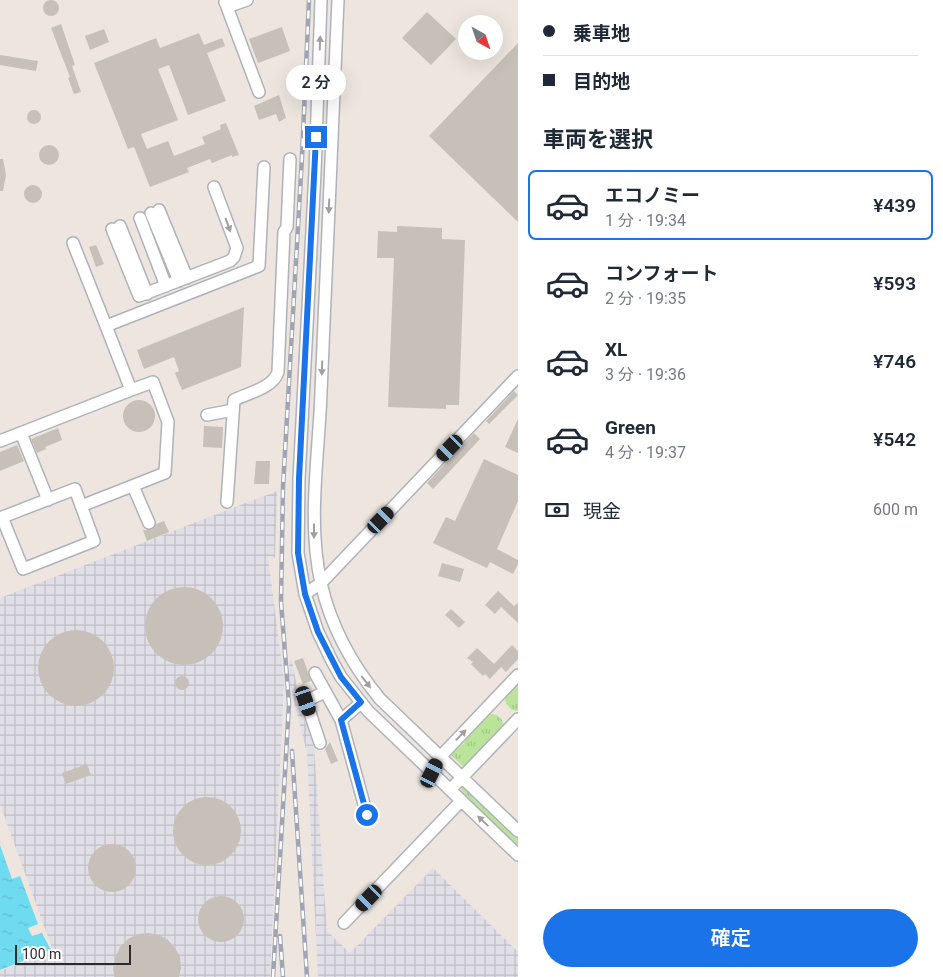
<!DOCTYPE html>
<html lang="ja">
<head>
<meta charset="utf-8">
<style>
  body { margin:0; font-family:Roboto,"Noto Sans JP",sans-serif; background:#f6f6f7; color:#1f2937; height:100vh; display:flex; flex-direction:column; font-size:19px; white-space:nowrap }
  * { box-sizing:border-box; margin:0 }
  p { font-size:16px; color:#747a83 }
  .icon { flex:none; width:28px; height:28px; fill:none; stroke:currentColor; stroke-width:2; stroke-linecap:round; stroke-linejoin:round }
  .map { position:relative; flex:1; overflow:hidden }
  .sheet { display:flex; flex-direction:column; background:#fff; width:425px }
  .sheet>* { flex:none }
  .guide { display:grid; align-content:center; height:110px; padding:0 25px; background:#fff }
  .needle { width:32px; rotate:140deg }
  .buttons { position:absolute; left:458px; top:15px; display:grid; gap:10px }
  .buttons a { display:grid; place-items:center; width:45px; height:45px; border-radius:50%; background:#fff; box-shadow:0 5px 20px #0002; font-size:25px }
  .scale { position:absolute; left:15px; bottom:12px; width:116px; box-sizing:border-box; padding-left:5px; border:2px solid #2c2c2c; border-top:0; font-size:14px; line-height:18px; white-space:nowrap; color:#2c2c2c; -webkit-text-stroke:4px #fff; paint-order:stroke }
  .end { position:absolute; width:22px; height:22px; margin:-11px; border:6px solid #1a73e8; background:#fff; box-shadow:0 0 0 2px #fff }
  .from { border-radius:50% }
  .bubble { position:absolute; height:35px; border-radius:18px; background:#fff; box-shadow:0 5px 20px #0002; font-size:16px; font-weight:600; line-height:35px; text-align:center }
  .car { position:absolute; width:15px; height:30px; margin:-15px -8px; border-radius:6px; box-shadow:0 0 4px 1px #0007; background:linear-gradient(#222 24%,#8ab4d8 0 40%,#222 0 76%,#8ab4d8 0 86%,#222 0) }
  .guide b { display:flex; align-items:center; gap:18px; height:48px; font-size:19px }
  .guide b+b { border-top:1px solid #e0e1e3 }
  .guide i { width:12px; height:12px; background:#1f2937 }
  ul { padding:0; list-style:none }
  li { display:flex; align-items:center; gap:15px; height:70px; margin:0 10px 8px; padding:0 15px; border:2px solid transparent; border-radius:8px }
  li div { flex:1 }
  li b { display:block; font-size:19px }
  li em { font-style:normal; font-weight:600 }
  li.active { border-color:#1a73e8 }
  li>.icon { width:45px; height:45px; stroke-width:1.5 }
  h2 { padding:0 25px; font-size:22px; line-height:60px }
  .pay { display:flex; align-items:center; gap:12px; height:55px; padding:0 25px; font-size:19px }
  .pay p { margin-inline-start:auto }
  .button { display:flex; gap:10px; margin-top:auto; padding:10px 25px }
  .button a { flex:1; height:58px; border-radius:30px; background:#1a73e8; color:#fff; font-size:20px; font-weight:600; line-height:58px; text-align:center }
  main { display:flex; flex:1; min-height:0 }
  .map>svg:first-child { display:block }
  .industrial { fill:url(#industrial-grid) }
  .grass { fill:url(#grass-tufts) }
  .water { fill:url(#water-ripples) }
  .building { fill:#c6c0b9 }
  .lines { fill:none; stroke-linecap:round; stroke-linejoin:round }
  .minor-casing { stroke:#aeb2bc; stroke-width:14 }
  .minor { stroke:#fff; stroke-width:11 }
  .rail-casing { stroke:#a0a5b6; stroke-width:4.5 }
  .rail { stroke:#fff; stroke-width:2.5; stroke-dasharray:8; stroke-linecap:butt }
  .oneway { fill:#a0a0a0 }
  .route { stroke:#1a73e8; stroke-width:6 }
</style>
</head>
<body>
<main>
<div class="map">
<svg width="518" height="977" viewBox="0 0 518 977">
  <defs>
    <pattern id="industrial-grid" width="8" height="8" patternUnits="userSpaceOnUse" patternTransform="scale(1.25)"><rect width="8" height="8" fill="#e0dee6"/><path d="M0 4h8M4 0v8" fill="none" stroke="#c0bfc5"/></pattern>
    <pattern id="grass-tufts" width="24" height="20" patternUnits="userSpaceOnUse" patternTransform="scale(1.25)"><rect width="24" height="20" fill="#bae599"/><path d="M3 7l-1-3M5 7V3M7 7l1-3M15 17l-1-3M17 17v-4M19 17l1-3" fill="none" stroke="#a0c584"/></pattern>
    <pattern id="water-ripples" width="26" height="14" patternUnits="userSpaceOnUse" patternTransform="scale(1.25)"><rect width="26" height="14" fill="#6fdbf1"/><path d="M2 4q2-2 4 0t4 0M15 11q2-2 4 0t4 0" fill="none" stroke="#60bccf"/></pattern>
  </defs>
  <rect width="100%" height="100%" fill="#ede5de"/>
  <path class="industrial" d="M277 491 275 558 268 557 284 681 270 977H0V971L53 951 0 804V598Z
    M292 660 301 709 314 748 327 931 350 953 433 868 518 952V977H318L307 753 289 681V661Z"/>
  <path class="grass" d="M518 679V711L512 710 506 704 505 697Z
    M488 714C497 713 503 718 504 727L466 769 451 755 464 743 469 732Z
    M463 786H465L518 837V849L461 790Z"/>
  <path class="water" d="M0 845 12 879 20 876 38 924 28 928 32 936 42 933 51 950 0 970Z"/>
  <path class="building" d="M43 8a8 8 0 1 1 16 0a8 8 0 1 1-16 0Z
    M427 12 456 39 431 65 402 38Z
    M61 24 75 65 72 66 81 92 74 94 68 78 70 77 51 28Z
    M282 27 290 51 258 63 249 39Z
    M104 29 109 42 90 50 85 36Z
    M199 33 204 45 222 38 225 46 207 53 226 101 188 115 169 65 158 69 178 120 141 134 147 149 168 141 174 156 205 144 202 137 221 129 220 125 226 123 239 155 232 157V155L212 163 210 159 187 168 189 172 150 187 134 147 128 149 94 63 156 38 160 48Z
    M518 43V222L429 136Z
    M0 55 38 61 36 71 0 65Z
    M279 95 286 118 279 122 276 114 259 120 254 106Z
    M27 117a7 7 0 1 1 14 0a7 7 0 1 1-14 0Z
    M39 155a10 10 0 1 1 20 0a10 10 0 1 1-20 0Z
    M0 159H3L6 175 3 191H0Z
    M24 194a9 9 0 1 1 18 0a9 9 0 1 1-18 0Z
    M397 226 442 228V239L465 240 459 405H446V409L388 407 394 258H377L378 231 397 232Z
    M96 245 104 264 96 267 89 247Z
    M244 307 241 367 182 390 175 373 179 371 174 357 144 369 137 350Z
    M514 391 518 395 489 424 486 421Z
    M123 416a16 16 0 1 1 32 0a16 16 0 1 1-32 0Z
    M518 419V453L505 447Z
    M204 426 223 427 222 448 203 447Z
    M58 428 62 440 45 447 46 449 37 453 31 439Z
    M474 433 480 439 433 489 427 483Z
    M17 445 24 461 0 471V452Z
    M484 459 518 475V501L497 549 518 560V564L513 574 490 562 487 568 433 543 446 517 455 521Z
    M256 461H270L269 484H254Z
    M164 521 169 532 147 541 143 530H152L156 524Z
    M442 563 464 569 460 582 438 576Z
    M145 626a39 39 0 1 1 78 0a39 39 0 1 1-78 0Z
    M498 591 514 606 518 603V623L501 607 495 614 485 605Z
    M451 609 465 622 459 628 445 615Z
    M38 668a38 38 0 1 1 76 0a38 38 0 1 1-76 0Z
    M512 645 518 651V659L506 672 501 667 490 679 485 674 483 676 471 664 473 662 467 658 477 648 494 664Z
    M303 658 311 681 303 684 294 661Z
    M175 683a7 7 0 1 1 14 0a7 7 0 1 1-14 0Z
    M330 742 338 761 331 764 325 749Z
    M87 764 91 775 66 784 62 773Z
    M173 831a34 34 0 1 1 68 0a34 34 0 1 1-68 0Z
    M88 868a24 24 0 1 1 48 0a24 24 0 1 1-48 0Z
    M198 919a23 23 0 1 1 46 0a23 23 0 1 1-46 0Z
    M149 933 159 935 168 940 175 948 180 957 181 968 179 977H115L113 969 115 958 120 947 128 939 138 934Z"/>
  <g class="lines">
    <g class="minor-casing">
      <path id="minor" d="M321 0 315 172 299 479 298 553 305 594 318 632 332 661 341 677 368 711 518 855
        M338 0C332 131 327 261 321 392 319 454 307 522 321 583 331 627 352 665 380 699L518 831
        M225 2 227 7 247 0
        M227 7 259 92
        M159 210 187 278
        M151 213 179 281
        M140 218 166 286
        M120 226 147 294
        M112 229 139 296 230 261 234 257 237 248 214 187
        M73 243 106 326
        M207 415 233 410
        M21 433 48 500
        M0 441 131 390 106 326 259 266 264 167
        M133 486 149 523
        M227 502 234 400C248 393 273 388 278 372L284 232 287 227 290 159
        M81 506 165 473 168 422 153 382 131 390
        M0 518 75 489 94 541 23 569 2 517
        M305 594 321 583 518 376
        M315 673 341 720
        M361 703 341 720 367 815
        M320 743 306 701 325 692
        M433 773 441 756 518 675
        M450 790 518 719
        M344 923 461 801"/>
    </g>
    <use href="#minor" class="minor"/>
    <g class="rail-casing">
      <path id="rail" d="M292 751 307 977
        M280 936 283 977
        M273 977 289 704 281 602 283 487 302 157 309 0"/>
    </g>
    <use href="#rail" class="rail"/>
  </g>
  <defs><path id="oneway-solid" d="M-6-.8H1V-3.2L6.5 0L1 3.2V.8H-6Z" transform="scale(1.25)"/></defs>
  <g class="oneway">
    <use href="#oneway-solid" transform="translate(320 43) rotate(-88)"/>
    <use href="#oneway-solid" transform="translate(329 206) rotate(92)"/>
    <use href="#oneway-solid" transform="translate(228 225) rotate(70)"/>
    <use href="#oneway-solid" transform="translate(322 368) rotate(92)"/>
    <use href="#oneway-solid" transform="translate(314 531) rotate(90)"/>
    <use href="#oneway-solid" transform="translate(366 682) rotate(52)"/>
    <use href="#oneway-solid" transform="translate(461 735) rotate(-46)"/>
    <use href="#oneway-solid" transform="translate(483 821) rotate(-137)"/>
  </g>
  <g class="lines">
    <path class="route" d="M316 137 299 479 298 553 305 594 318 632 341 677 361 702 341 720 367 815"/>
  </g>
</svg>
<div class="buttons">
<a><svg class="needle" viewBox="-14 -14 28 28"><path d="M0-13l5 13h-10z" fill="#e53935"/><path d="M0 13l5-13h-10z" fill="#747a83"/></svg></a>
</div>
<div class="scale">100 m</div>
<i class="end from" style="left:367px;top:815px"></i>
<i class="end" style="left:316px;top:137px"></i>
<div class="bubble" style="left:286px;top:65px;width:60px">2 分</div>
<i class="car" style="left:450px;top:448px;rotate:224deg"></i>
<i class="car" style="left:381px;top:520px;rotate:44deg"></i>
<i class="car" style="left:306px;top:701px;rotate:161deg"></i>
<i class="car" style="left:432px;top:773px;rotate:26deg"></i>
<i class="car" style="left:369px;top:898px;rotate:224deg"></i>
</div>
<section class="sheet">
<div class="guide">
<b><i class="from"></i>乗車地</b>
<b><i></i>目的地</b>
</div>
<h2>車両を選択</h2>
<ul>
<li class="active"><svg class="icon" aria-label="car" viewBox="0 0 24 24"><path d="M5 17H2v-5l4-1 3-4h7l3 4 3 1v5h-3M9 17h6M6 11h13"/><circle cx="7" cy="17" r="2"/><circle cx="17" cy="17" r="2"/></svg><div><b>エコノミー</b><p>1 分 · 19:34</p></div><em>¥439</em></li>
<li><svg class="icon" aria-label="car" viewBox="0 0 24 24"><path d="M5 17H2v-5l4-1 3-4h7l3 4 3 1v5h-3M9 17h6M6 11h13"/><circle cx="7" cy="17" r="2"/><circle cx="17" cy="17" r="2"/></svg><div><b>コンフォート</b><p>2 分 · 19:35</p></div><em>¥593</em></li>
<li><svg class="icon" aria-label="car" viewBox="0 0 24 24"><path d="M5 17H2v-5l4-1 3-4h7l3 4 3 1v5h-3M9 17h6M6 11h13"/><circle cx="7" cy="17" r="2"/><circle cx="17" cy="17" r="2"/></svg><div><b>XL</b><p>3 分 · 19:36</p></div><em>¥746</em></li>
<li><svg class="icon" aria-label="car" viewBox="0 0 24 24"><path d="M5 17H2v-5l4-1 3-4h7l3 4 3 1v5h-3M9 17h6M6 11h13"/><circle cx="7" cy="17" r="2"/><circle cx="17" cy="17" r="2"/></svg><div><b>Green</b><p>4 分 · 19:37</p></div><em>¥542</em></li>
</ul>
<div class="pay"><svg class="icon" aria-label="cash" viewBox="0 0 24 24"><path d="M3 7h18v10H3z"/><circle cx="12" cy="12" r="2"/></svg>現金<p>600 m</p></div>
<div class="button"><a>確定</a></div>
</section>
</main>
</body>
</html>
